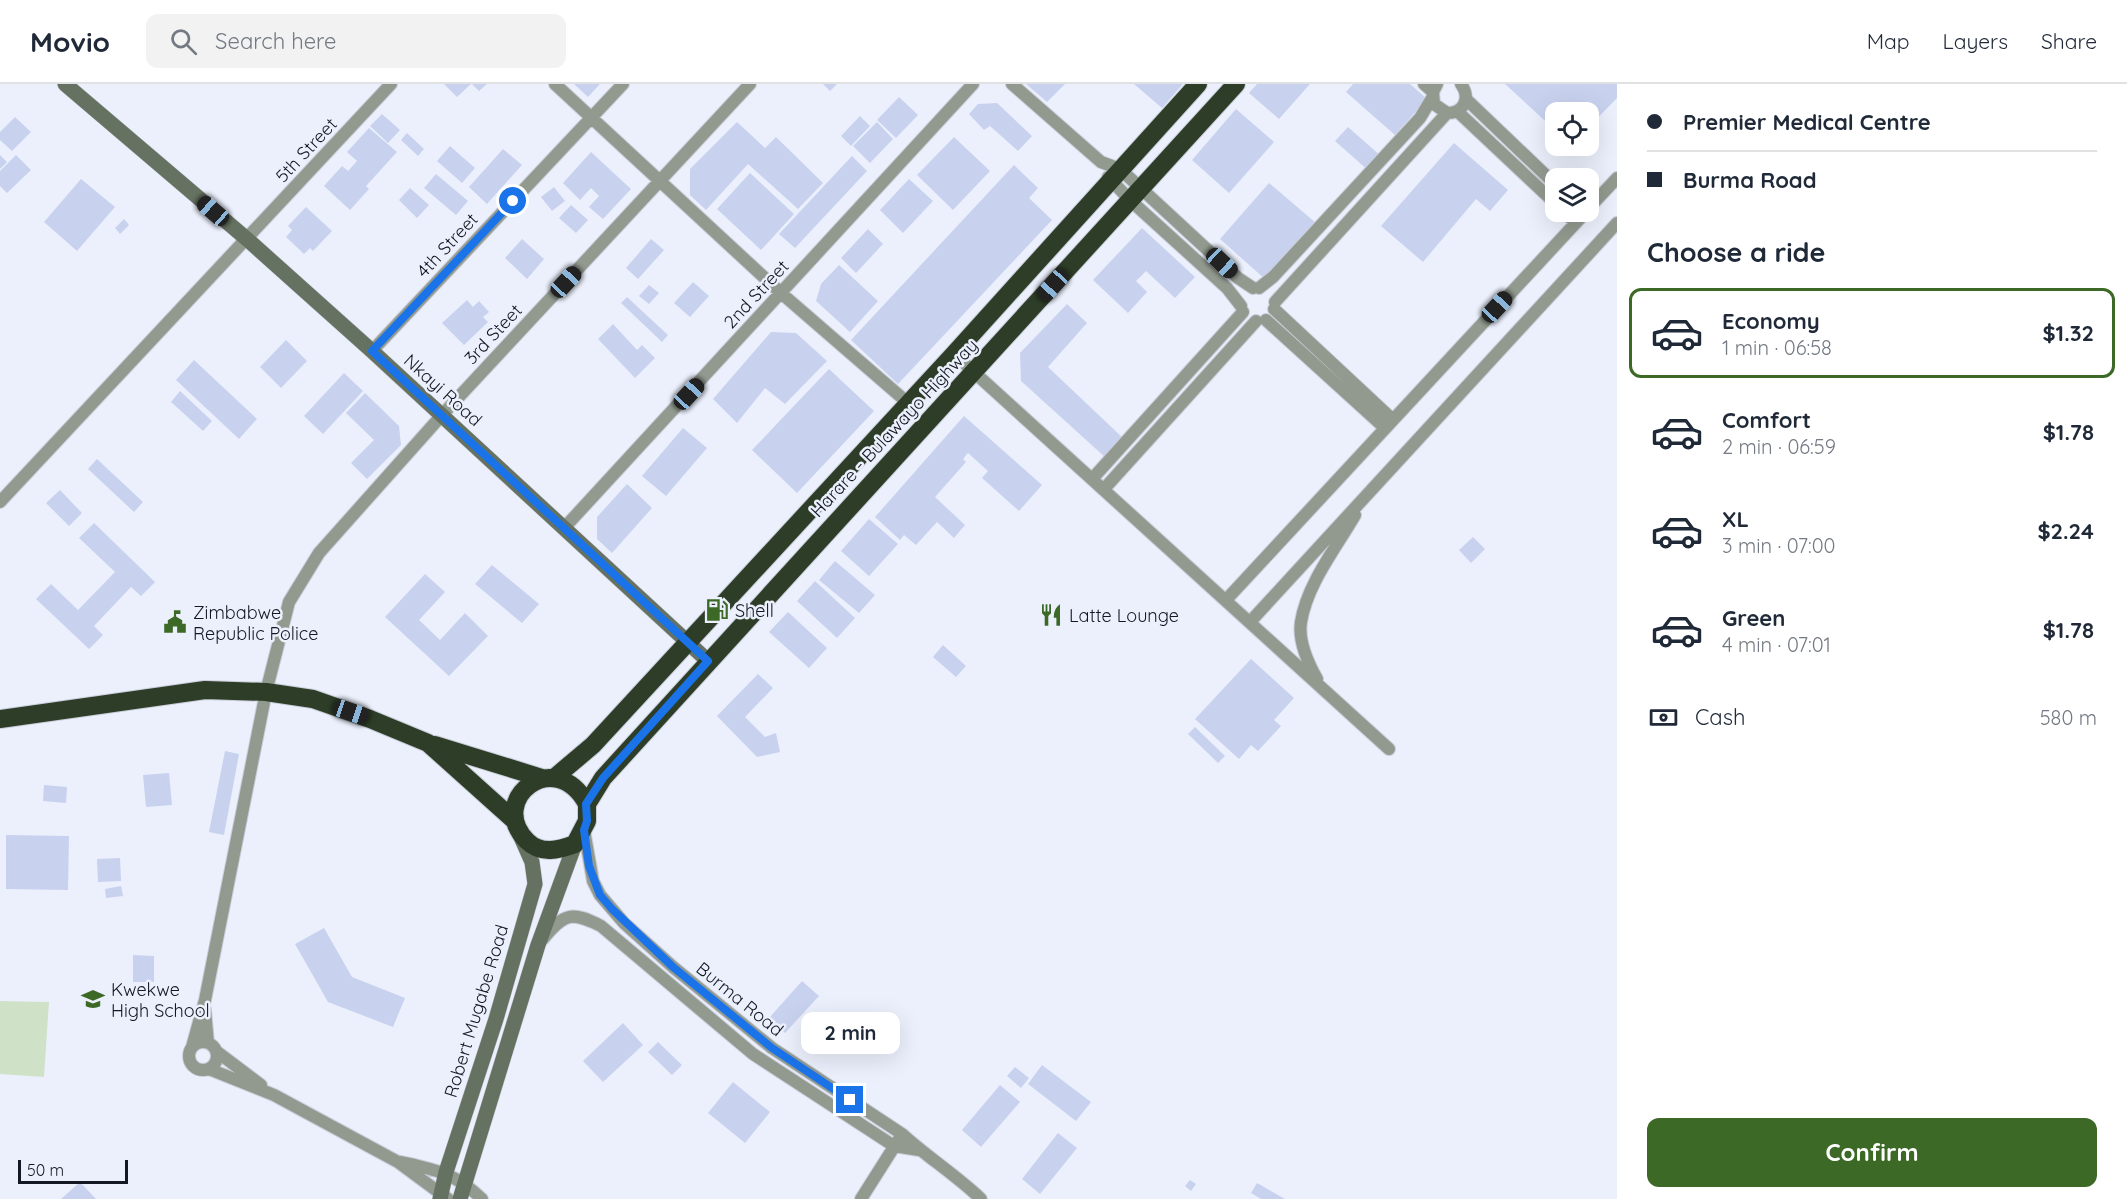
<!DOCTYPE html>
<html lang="en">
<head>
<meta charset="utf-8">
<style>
  body { margin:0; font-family:Quicksand,sans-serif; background:#f2f2f3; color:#1f2937; height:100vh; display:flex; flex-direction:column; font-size:22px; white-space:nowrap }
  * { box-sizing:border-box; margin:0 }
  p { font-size:20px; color:#747a83 }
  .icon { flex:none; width:33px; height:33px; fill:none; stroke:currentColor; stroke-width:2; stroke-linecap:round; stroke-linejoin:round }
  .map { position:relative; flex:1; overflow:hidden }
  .details { display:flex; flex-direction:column; background:#fff; width:510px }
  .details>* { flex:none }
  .top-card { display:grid; align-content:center; height:132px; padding:0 30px; background:#fff }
  .buttons { position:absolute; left:1545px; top:18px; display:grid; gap:12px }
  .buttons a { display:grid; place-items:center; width:54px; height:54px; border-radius:12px; background:#fff; box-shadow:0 6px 24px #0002; font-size:30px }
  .scale { position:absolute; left:18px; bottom:15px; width:110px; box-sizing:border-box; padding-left:6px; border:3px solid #141822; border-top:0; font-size:16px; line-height:21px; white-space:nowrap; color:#141822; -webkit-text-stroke:4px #ebf0fc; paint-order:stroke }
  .end { position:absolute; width:27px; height:27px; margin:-14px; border:8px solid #1a73e8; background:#fff; box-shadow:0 0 0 3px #fff }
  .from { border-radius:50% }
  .bubble { position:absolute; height:42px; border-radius:12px; background:#fff; box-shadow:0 6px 24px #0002; font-size:20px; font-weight:800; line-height:42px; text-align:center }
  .car { position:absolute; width:18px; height:36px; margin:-18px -9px; border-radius:8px; box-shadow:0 0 4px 2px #0007; background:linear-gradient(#222 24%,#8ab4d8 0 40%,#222 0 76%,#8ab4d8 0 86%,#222 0) }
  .top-card b { display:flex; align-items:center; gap:21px; height:57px; font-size:22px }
  .top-card b+b { border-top:2px solid #e0e1e3 }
  .top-card i { width:15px; height:15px; background:#1f2937 }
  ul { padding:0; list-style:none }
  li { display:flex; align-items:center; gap:18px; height:90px; margin:0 12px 9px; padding:0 18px; border:3px solid transparent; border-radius:12px }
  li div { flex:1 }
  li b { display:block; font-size:22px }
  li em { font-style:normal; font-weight:800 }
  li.selected { border-color:#3d6927 }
  li>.icon { width:54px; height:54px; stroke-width:1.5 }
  h2 { padding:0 30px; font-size:27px; line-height:72px }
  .pay { display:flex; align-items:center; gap:15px; height:66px; padding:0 30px; font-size:22px }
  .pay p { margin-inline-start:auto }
  .cta { display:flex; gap:12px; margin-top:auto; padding:12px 30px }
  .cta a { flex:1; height:69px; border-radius:12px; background:#3d6927; color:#fff; font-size:24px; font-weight:800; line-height:69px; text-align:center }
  header { display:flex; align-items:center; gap:36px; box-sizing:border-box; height:84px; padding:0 30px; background:#fff; border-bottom:2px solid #e0e1e3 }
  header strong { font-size:28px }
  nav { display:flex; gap:33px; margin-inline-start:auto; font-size:21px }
  .search { width:420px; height:54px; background:#f2f2f3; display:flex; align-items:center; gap:15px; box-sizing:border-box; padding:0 21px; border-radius:12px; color:#747a83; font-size:22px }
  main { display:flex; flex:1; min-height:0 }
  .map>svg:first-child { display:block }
  .green { fill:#cfe2c8 }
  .building { fill:#c8d2ef }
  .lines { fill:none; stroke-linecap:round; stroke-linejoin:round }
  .street-casing { stroke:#c9cdd9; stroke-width:14 }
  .secondary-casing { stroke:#c9cdd9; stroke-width:16 }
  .highway-casing { stroke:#c9cdd9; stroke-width:20 }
  .street { stroke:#929a8f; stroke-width:12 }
  .secondary { stroke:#667261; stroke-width:15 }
  .highway { stroke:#2d3d27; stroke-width:18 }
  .route { stroke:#1a73e8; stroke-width:8 }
  .labels { text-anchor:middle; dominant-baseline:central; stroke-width:5; stroke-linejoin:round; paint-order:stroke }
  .street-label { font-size:18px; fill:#141822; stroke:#ebf0fc }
  .poi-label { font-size:18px; fill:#141822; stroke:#ebf0fc; text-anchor:start }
</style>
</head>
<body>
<header>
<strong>Movio</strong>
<div class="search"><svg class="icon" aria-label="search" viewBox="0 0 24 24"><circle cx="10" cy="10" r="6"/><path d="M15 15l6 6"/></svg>Search here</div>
<nav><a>Map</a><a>Layers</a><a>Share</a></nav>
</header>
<main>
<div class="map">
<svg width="1617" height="1115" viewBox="0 0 1617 1115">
  <rect width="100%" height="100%" fill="#ebf0fc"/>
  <path class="green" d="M0 917 49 918 44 993 0 990Z"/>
  <path class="building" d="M444 0H471L457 13Z
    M472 0H487L479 7Z
    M574 0H600L588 13Z
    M823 0H837L830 7Z
    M1026 0H1065L1047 18Z
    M1134 0H1183L1162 24Z
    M1257 0H1310L1279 35 1249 9Z
    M1353 0H1410L1427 15 1395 51 1346 8Z
    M1505 0H1617V14L1588 44V28H1556V47Z
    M899 13 918 31 896 54 877 36Z
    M997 19 1032 52 1018 67 990 42 984 46 969 30 978 20Z
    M1236 25 1274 58 1229 109 1192 76Z
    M382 30 400 46 388 59 370 42Z
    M860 32 870 42 851 62 841 52Z
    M15 33 31 48 12 67 0 56V48Z
    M737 38 765 64 776 53 823 99 798 125 748 80 706 126 690 111V85Z
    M877 38 893 55 870 79 853 62Z
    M1348 43 1382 73 1370 88 1335 57Z
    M369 44 397 68 366 102 369 105 350 126 324 102 342 82 348 87 357 77 347 68Z
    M407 49 424 65 418 72 401 56Z
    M954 53 990 87 953 126 917 91Z
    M1454 59 1508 106 1490 127 1476 115 1423 178 1381 142Z
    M450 62 475 84 462 99 437 77Z
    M503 65 522 81 487 120 469 103Z
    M591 68 631 105 603 135 589 123 599 112 591 104 580 116 563 99Z
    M0 71 7 78 0 85Z
    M16 71 31 86 7 109 0 102V87Z
    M852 72 867 87 795 164 779 150Z
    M1014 81 1038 104 1029 114 1052 136 898 300 851 256Z
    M750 89 794 130 761 166 717 125Z
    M436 90 468 117 456 131 424 104Z
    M81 95 115 123 77 167 44 138Z
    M909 95 933 117 903 149 880 126Z
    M1269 99 1316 139 1266 196 1220 155Z
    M554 103 565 117 552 127 541 113Z
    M410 104 429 121 417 134 399 116Z
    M571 121 588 136 576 149 559 134Z
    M306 123 332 147 313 167 310 164 304 170 286 153 292 146 288 142Z
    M124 135 129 141 120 150 115 144Z
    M1142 144 1195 193 1175 214 1146 187 1136 197 1147 208 1128 229 1093 196Z
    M868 145 883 160 856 189 841 174Z
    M522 155 544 175 527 195 505 174Z
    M651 155 664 166 638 195 626 184Z
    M839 181 878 217 850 248 816 217 821 200Z
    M693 198 709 212 690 233 674 219Z
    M649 201 659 209 649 220 639 212Z
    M627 213 668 251 662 258 621 219Z
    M467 216 473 223 479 217 489 228 483 233 488 238 464 261 442 239Z
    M1067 220 1087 239 1048 283 1124 355 1106 374 1021 297 1020 269Z
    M613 240 637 266 642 261 655 274 635 294 598 255Z
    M771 248 796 249 827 277 785 320 765 304 737 339 713 315Z
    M286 256 307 277 281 304 260 283Z
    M194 276 257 335 239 355 176 296Z
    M829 285 874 327 797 409 752 366Z
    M344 289 363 307 323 350 304 332Z
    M180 307 212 337 203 347 171 318Z
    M365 309 399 342 401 361 367 395 351 379 374 356 346 329Z
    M964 332 1042 401 1019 427 982 394 988 387 968 369 963 375 966 378 935 413 965 441 954 454 937 438 916 461 904 451 900 456 875 433Z
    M683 344 707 364 666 412 642 392Z
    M97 375 143 418 134 428 88 385Z
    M627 400 652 424 612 469 597 455V433Z
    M60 406 82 429 69 442 46 419Z
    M869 435 898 460 869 492 841 467Z
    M94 439 155 498 141 512 131 503 94 542 103 551 89 565 36 515 51 500 78 526 115 488 79 454Z
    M1473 453 1485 465 1471 479 1459 466Z
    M835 477 875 511 859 529 819 496Z
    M492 481 539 520 522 539 475 500Z
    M425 490 445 508 419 536 440 556 465 529 488 552 449 592 385 533Z
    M815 497 855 534 837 554 797 517Z
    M788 528 827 564 809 584 769 548Z
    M943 561 966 582 956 593 933 573Z
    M1251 575 1294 614 1274 636 1281 642 1258 667 1251 661 1239 675 1195 635Z
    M758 590 773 604 745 633 765 653 776 649 780 668 757 673 717 632Z
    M1195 643 1225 672 1218 679 1188 650Z
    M225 667 239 670 224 751 209 748Z
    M169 689 172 721 146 723 143 691Z
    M44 701 67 703 66 719 43 717Z
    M6 751 69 752 68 806 6 805Z
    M120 774 121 797 98 798 97 775Z
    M121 802 123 812 106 814 105 805Z
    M324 844 352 893 405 914 393 943 328 918 295 860Z
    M133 871 154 872V898H133Z
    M802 897 819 912 785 949 769 934Z
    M623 939 643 961 603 998 583 977Z
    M658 958 682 981 672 991 648 968Z
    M1042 981 1091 1018 1076 1037 1028 1000Z
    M1015 983 1029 994 1021 1004 1007 992Z
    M733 998 770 1028 745 1059 708 1029Z
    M1000 1001 1020 1018 981 1063 962 1046Z
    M1058 1049 1077 1064 1040 1110 1022 1095Z
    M1190 1096 1196 1100 1191 1107 1185 1102Z
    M80 1098 96 1115H61Z
    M1257 1099 1285 1115H1261L1251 1109Z"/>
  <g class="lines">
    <g class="street-casing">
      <path id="street" d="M555 0 781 209 908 319
        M1012 0 1101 78 1120 85 1238 194 1253 204
        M1424 0 1433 8
        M1437 0 1433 8 1434 20 1447 29C1464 29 1471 14 1461 0
        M1466 15 1556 101
        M1457 27 1556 120
        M1108 93 1130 116 1227 204 1241 222
        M1588 125 1617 94
        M1564 128 1576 139
        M1259 204 1273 193 1420 34 1432 14
        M1275 218 1447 29
        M1274 225 1393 336
        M1266 236 1385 344
        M372 267 623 0
        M954 270 1389 665
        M1093 394 1243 228
        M1104 405 1256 237
        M0 418 391 0
        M565 443 973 0
        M1226 516 1586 128
        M1250 538 1617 139
        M1317 595C1308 579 1298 557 1301 538 1307 500 1336 464 1355 431
        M584 746 593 797 600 811 624 839 673 883 772 964 902 1050C927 1073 956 1091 981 1115
        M543 855C564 829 572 827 601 842L753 970 894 1062 919 1066
        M205 926 208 959
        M189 972a14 14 0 1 1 28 0a14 14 0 1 1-28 0Z
        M192 963 205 916 266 608 289 518 319 469 442 331 750 0
        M216 967 261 1001
        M209 985 274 1011 398 1078 448 1115
        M401 1078C437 1086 455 1089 482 1115
        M861 1115 899 1055"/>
    </g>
    <g class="secondary-casing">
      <path id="secondary" d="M65 0 248 156 372 267 708 577
        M440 1115 446 1088 496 935 535 800 532 778 520 751
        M460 1115 538 861 575 760"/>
    </g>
    <g class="highway-casing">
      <path id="highway" d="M0 635 205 606 266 608 313 615 370 635 428 659 515 737
        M435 661 542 694
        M554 694 593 661 954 270 1198 0
        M587 720C555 661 486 716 527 757 541 771 559 766 575 760L587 737V720L603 694 1236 0"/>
    </g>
    <use href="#street" class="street"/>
    <use href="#secondary" class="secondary"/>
    <use href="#highway" class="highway"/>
  </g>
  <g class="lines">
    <path class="route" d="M513 117 372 267 708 577 603 694 586 720 587 737 584 746 589 782 600 811 612 825 673 883 772 964 850 1016"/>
  </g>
  <defs>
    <g id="fuel-bare" transform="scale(1.8)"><path d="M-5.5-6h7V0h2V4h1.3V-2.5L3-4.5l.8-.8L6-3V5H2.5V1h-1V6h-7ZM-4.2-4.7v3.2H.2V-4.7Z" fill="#3d6927" stroke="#ebf0fc" stroke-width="2.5" paint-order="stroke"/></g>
    <g id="restaurant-bare" transform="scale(1.8)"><path d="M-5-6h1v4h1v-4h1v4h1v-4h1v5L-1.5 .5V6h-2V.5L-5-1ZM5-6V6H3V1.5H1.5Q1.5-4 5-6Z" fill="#3d6927" stroke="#ebf0fc" stroke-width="2.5" paint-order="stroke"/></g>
    <g id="civic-bare" transform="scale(1.8)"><path d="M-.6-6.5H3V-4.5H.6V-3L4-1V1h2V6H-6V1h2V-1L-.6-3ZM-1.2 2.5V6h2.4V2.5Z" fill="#3d6927" stroke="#ebf0fc" stroke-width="2.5" paint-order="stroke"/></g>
    <g id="school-bare" transform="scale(1.8)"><path d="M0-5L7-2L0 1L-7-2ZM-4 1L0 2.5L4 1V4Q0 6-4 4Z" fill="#3d6927" stroke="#ebf0fc" stroke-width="2.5" paint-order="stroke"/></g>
  </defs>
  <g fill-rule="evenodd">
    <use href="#fuel-bare" x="717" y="526"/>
    <use href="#restaurant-bare" x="1051" y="531"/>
    <use href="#civic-bare" x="175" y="538"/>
    <use href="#school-bare" x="93" y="915"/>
  </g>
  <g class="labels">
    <g class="street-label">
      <text transform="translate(306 66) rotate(-47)">5th Street</text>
      <text transform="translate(447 161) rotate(-47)">4th Street</text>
      <text transform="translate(756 210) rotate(-47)">2nd Street</text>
      <text transform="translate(493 250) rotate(-47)">3rd Steet</text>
      <text transform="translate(443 306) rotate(42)">Nkayi Road</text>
      <text transform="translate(894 344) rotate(-47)">Harare - Bulawayo Highway</text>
      <text transform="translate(740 915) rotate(39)">Burma Road</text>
      <text transform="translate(476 927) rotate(-73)">Robert Mugabe Road</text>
    </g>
    <g class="poi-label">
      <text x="735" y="526">Shell</text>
      <text x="193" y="528">Zimbabwe<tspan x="193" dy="21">Republic Police</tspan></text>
      <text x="1069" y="531">Latte Lounge</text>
      <text x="111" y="905">Kwekwe<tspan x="111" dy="21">High School</tspan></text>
    </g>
  </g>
</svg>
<div class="buttons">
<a><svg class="icon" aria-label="locate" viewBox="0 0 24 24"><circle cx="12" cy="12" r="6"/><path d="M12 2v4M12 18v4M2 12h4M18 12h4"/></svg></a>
<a><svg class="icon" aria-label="layers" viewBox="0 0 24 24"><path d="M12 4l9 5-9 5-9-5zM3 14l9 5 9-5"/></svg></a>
</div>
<div class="scale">50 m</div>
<i class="end from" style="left:513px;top:117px"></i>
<i class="end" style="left:850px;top:1016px"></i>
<div class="bubble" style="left:801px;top:928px;width:99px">2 min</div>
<i class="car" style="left:213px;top:127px;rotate:311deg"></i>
<i class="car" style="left:1222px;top:179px;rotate:133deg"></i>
<i class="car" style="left:566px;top:198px;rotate:43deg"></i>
<i class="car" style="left:1053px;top:201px;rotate:222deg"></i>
<i class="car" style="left:1497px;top:223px;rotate:43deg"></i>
<i class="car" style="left:689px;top:310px;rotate:43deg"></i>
<i class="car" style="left:351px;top:628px;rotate:109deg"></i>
</div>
<section class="details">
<div class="top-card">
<b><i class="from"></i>Premier Medical Centre</b>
<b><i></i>Burma Road</b>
</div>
<h2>Choose a ride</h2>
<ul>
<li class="selected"><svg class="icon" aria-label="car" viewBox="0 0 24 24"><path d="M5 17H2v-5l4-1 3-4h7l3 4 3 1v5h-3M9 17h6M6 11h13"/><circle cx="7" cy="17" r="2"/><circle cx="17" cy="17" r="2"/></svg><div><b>Economy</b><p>1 min · 06:58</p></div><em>$1.32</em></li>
<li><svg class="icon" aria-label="car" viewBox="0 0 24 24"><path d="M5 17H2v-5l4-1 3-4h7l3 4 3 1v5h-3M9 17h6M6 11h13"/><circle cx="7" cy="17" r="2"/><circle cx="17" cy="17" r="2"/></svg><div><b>Comfort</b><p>2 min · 06:59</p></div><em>$1.78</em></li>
<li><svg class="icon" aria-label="car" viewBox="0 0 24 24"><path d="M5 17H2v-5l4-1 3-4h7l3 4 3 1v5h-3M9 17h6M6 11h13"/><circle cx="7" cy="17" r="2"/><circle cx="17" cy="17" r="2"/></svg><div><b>XL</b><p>3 min · 07:00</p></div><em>$2.24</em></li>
<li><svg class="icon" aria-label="car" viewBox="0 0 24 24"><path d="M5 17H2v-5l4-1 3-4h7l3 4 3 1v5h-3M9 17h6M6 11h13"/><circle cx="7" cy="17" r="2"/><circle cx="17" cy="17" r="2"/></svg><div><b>Green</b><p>4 min · 07:01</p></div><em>$1.78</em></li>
</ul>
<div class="pay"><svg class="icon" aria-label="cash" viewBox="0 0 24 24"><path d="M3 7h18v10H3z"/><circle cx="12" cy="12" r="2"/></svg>Cash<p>580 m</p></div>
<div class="cta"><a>Confirm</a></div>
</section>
</main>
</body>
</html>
